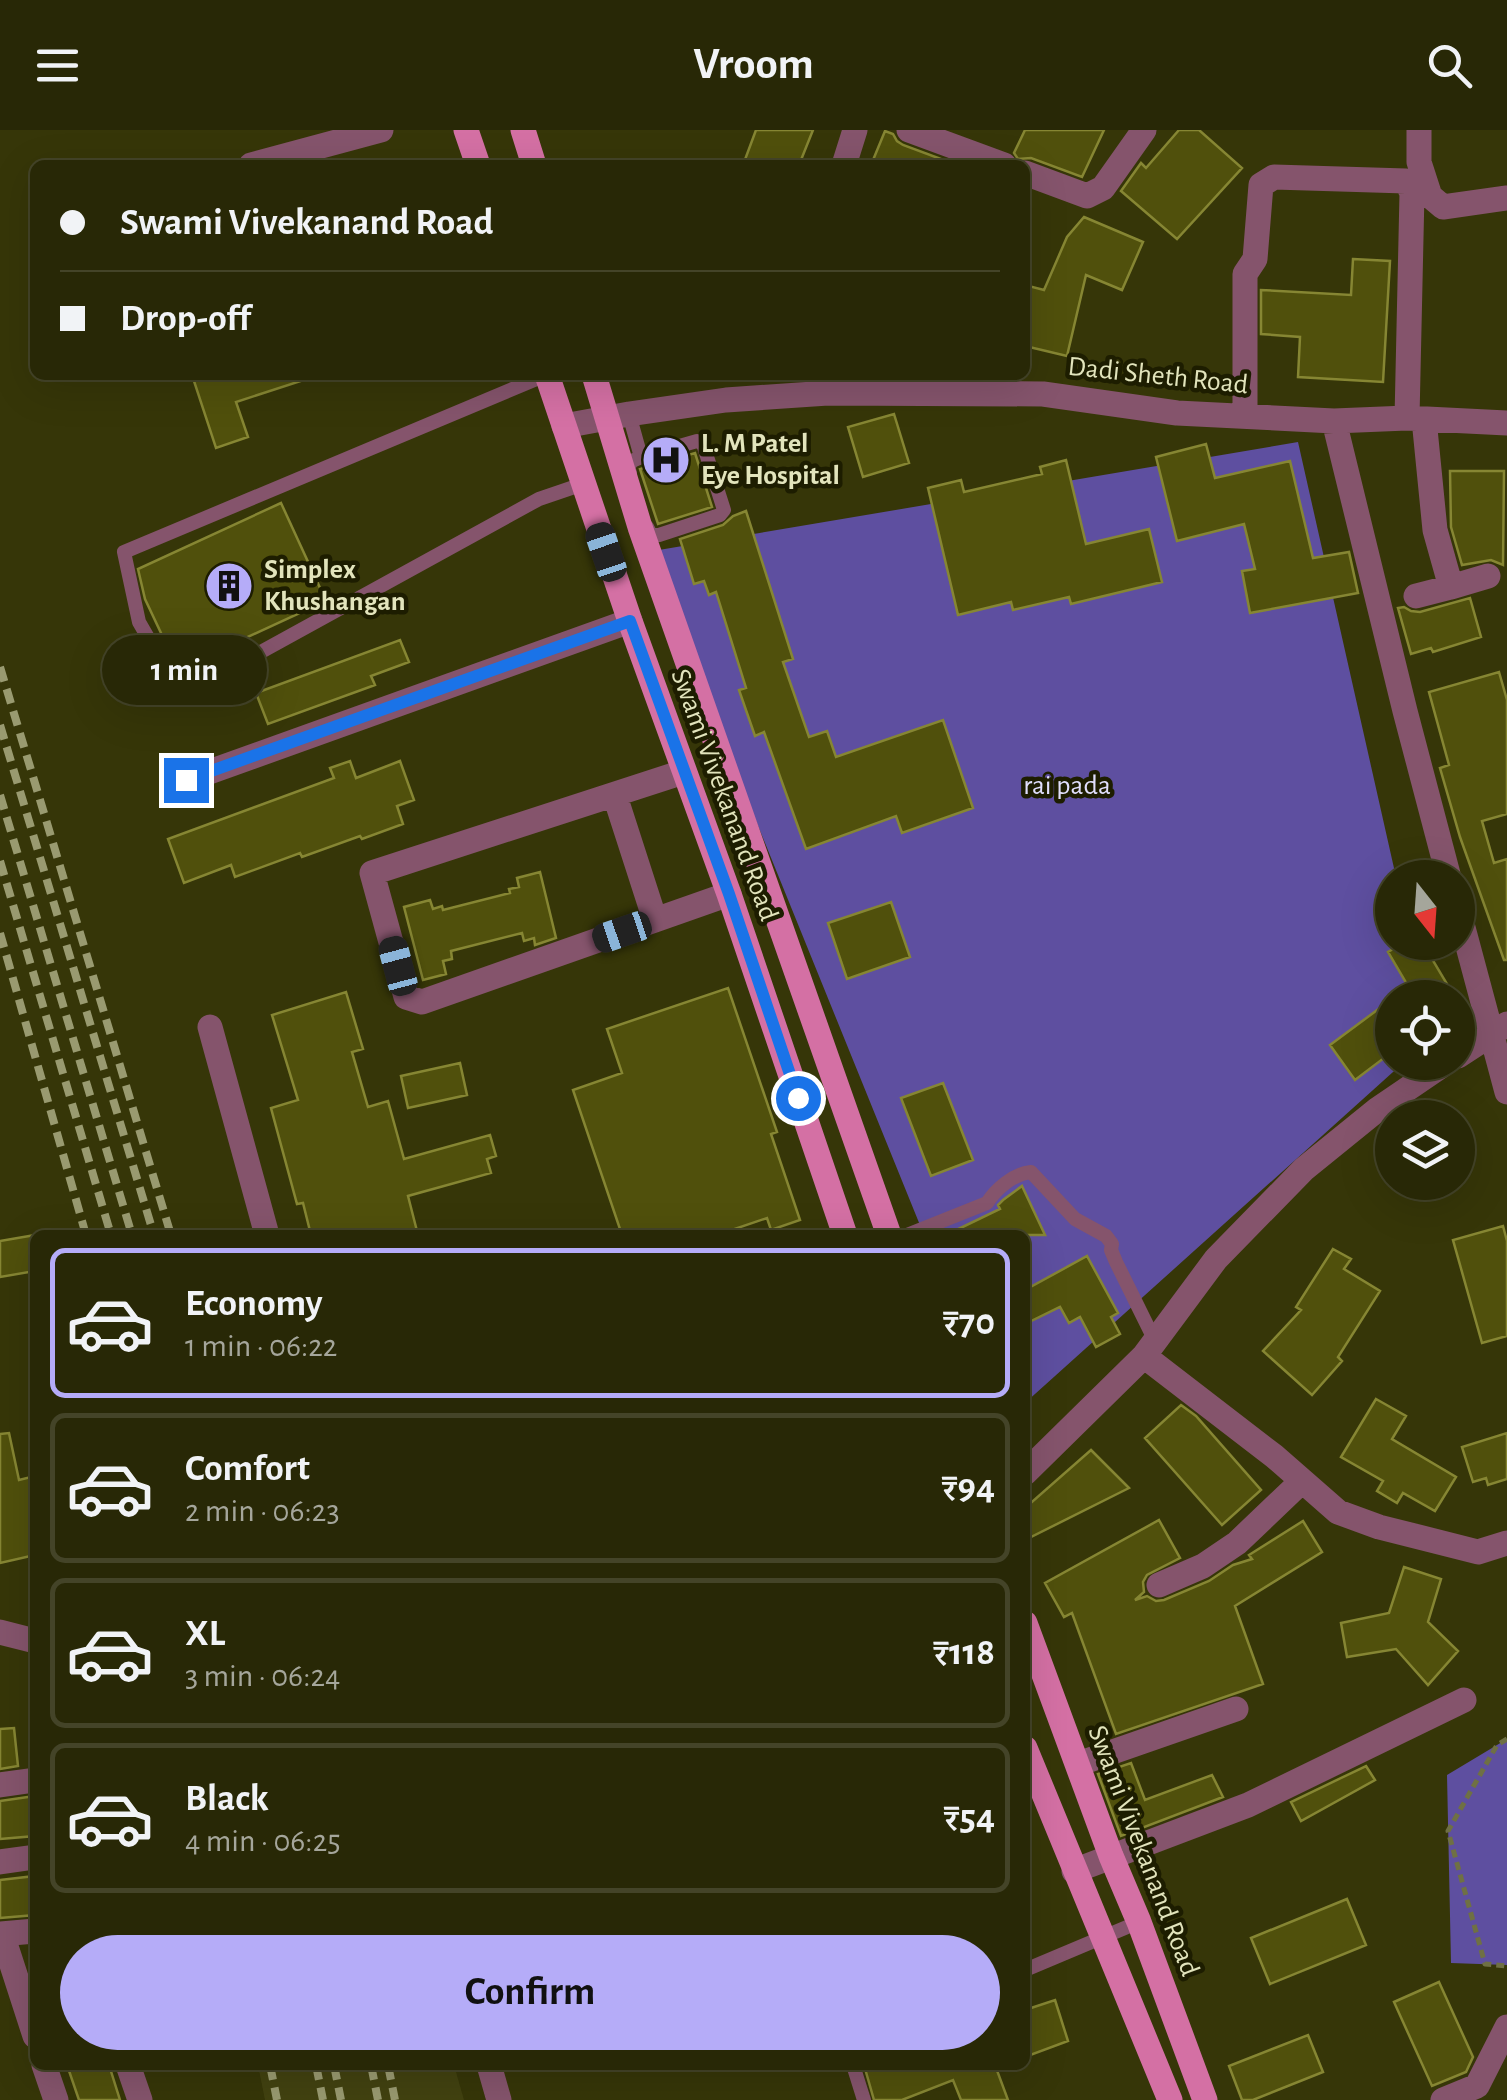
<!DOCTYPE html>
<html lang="en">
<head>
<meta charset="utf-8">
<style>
  body { margin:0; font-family:"Alegreya Sans",sans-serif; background:#303010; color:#f1f3f6; height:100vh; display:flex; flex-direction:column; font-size:38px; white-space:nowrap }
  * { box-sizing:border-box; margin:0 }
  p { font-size:32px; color:#a5a69b }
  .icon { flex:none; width:55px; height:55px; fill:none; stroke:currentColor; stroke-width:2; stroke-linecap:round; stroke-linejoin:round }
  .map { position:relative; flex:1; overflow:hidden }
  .sheet { position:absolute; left:30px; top:1100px; width:1000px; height:840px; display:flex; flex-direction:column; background:#282806; border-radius:15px; box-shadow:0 10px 40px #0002,0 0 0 2px #444428 }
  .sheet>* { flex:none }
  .guide { position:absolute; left:30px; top:30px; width:1000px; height:220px; border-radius:15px; box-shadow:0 10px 40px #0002,0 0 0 2px #444428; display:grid; align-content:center; height:220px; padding:0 30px; background:#282806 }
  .needle { width:65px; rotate:163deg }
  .buttons { position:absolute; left:1375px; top:730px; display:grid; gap:20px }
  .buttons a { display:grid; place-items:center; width:100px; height:100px; border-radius:50%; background:#282806; box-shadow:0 10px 40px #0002,0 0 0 2px #444428; font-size:50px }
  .end { position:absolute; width:45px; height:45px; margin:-22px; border:12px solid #1a73e8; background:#fff; box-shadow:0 0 0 5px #fff }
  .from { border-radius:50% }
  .bubble { position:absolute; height:70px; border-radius:35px; background:#282806; box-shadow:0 10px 40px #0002,0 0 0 2px #444428; font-size:32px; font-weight:700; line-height:70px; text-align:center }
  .car { position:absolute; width:30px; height:60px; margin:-30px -15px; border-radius:12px; box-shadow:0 0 8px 2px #0007; background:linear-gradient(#222 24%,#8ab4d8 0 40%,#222 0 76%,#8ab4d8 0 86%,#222 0) }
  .guide b { display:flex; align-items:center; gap:35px; height:95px; font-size:38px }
  .guide b+b { border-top:2px solid #444428 }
  .guide i { width:25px; height:25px; background:#f1f3f6 }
  ul { padding:18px 0 0; list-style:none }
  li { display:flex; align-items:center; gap:30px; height:150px; margin:0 20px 15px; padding:0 10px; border:5px solid #444428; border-radius:15px }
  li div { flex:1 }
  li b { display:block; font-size:38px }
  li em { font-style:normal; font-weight:700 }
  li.selected { border-color:#b5acf8 }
  li>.icon { width:90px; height:90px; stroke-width:1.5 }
  .cta { display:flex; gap:20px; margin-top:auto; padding:20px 30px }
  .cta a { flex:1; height:115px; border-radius:60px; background:#b5acf8; color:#111; font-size:40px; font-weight:700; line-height:115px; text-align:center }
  header { display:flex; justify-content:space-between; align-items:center; height:130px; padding:0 30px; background:#282806; font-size:45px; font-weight:700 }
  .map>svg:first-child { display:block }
  .built { fill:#424210 }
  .green { fill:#5e4fa0 }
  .building { fill:#50500c; stroke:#868633; stroke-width:2.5 }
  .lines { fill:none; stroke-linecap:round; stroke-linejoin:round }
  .path { stroke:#6f7044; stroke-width:5; stroke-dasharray:8 5; stroke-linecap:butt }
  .service { stroke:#85546c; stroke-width:14 }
  .minor { stroke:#85546c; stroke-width:25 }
  .primary { stroke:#d470a4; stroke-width:25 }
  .rail { stroke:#999a70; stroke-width:8; stroke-dasharray:15 8; stroke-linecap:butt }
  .route { stroke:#1a73e8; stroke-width:12 }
  .labels { text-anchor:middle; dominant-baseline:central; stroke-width:9; stroke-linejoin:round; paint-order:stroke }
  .street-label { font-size:28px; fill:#e2e4bc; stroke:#1d1d00 }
  .poi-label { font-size:28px; font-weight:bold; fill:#e2e4bc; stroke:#1d1d00; text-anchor:start }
  .park-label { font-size:28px; fill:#e1dffc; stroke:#1d1d00 }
</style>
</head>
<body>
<header><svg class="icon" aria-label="menu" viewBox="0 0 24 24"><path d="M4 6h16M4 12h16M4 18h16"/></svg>Vroom<svg class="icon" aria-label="search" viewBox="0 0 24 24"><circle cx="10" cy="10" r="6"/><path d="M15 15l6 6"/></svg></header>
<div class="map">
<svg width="1507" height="1970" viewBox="0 0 1507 1970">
  <rect width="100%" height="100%" fill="#363608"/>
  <path class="built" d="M258 1935H454L464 1970H265Z"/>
  <path class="green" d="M1298 312 1396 747 1392 748V812L1411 813 1423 867 1392 868V932L1403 933 1025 1273V1105H924L647 422Z
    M1507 1609V1835L1451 1833 1447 1645Z"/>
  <path class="building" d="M756 0H813L799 35H743Z
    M1025 0H1104L1082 47 1031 28 1018 29 1014 23Z
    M1179 0H1199L1242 38 1177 109 1121 61 1141 33 1146 38Z
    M885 1 893 4 897 11 903 15 957 35H871Z
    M1084 87 1143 112 1122 160 1086 145 1067 226 1025 216V155L1044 160 1067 107Z
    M1353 129 1390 131 1383 252 1298 247 1300 207 1261 204V160L1351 165Z
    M192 245H306L307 249 236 272 248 307 216 318Z
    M894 284 909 333 863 347 848 297Z
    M1206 314 1215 348 1290 331 1313 428 1349 422 1358 463 1250 483 1242 441 1255 439 1244 394 1177 411 1156 327Z
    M695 323 712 377 658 394 640 339Z
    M1066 330 1086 414 1149 399 1162 452 1071 474 1069 467 1013 480 1011 472 958 485 928 358 961 350 964 362 1042 344 1040 337Z
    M1450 341H1504L1503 435 1491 430 1462 435 1451 397Z
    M281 373 326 471 178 539 145 469 138 439Z
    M746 381 793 529 783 532 809 607 827 601 836 627 943 590 973 678 902 703 896 686 806 719 764 602 755 606 739 560 746 558 716 462 709 465 704 451 694 454 680 409 723 395 733 386Z
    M1470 468 1481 507 1433 522 1431 518 1411 524 1398 478 1404 477 1411 481 1420 482Z
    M400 510 409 532 371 546 375 555 268 594 256 563Z
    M1499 542 1507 570V684L1482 691 1494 733 1507 729V830H1504L1460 707 1440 638 1449 635 1429 562Z
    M350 631 356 648 400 631 414 670 397 676 403 694 362 709 360 706 302 727 300 723 235 747 231 735 184 753 168 709 334 648 330 638Z
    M540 742 556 808 535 815 534 808 524 811 522 803 451 821 452 829 443 831 446 844 423 850 404 777 430 770 433 779 442 776 443 780 510 763 509 759 519 757 517 748Z
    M891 772 910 827 847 849 828 793Z
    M1405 812H1422L1447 854 1442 857 1448 868H1415L1388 822Z
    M728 858 777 1002 771 1004 800 1090 771 1100 767 1088 717 1105H622L573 960 622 943 607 899Z
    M346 862 363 919 352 922 368 977 388 971 404 1029 490 1005 496 1026 487 1029 491 1043 408 1066 418 1105H311L303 1073 297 1074 271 978 298 970 272 885Z
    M1392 869V922L1355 950 1330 915Z
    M460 933 467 965 408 978 401 946Z
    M943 953 973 1030 931 1046 901 968Z
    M1022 1056 1045 1105H946L1000 1079 998 1075 1003 1070Z
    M1503 1096 1507 1111V1206L1482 1213 1453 1110Z
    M35 1105V1141L0 1147V1111Z
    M1333 1119 1351 1129 1344 1139 1380 1161 1338 1227 1342 1231 1312 1265 1263 1221 1301 1180 1296 1177Z
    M1087 1126 1118 1183 1111 1187 1120 1204 1096 1217 1080 1187 1069 1193 1060 1177 1025 1194V1160Z
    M1376 1269 1406 1286 1392 1309 1456 1347 1435 1381 1403 1363 1397 1373 1377 1361 1383 1351 1341 1327Z
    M1181 1275 1196 1286 1261 1360 1222 1395 1145 1308Z
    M9 1303 19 1350 35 1346V1425L0 1433V1304Z
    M1507 1303V1349L1488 1355 1486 1348 1473 1352 1462 1317Z
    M1091 1320 1129 1358 1025 1410V1378Z
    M1159 1390 1180 1428 1147 1445 1143 1452 1144 1462 1135 1470 1147 1466 1156 1471 1164 1470 1209 1451 1233 1435 1252 1429 1249 1425 1303 1391 1322 1422 1235 1476 1263 1554 1116 1604 1072 1483 1064 1487 1045 1453Z
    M1404 1437 1441 1449 1428 1492 1458 1521 1428 1555 1396 1519 1347 1527 1341 1493 1389 1483Z
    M14 1598 18 1636 0 1639V1599Z
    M1131 1633 1145 1670 1212 1645 1223 1667 1121 1706 1098 1644Z
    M1366 1636 1375 1650 1301 1691 1291 1672Z
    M35 1666V1706L0 1709V1671Z
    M35 1746V1785L0 1788V1750Z
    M1347 1769 1366 1815 1270 1854 1251 1808Z
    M1439 1852 1473 1927 1466 1942 1432 1956 1394 1872Z
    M1055 1870 1068 1911 1025 1927V1880Z
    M1308 1905 1323 1942 1253 1970H1242L1229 1936Z
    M67 1935H109L120 1970H79Z
    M864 1935H995L1008 1970H961L953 1950 902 1970H874Z"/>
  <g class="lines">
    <path class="path" d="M1507 1609 1497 1615 1448 1701 1485 1834 1507 1836"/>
    <path class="service" d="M546 245 124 422 139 492 170 546 188 562 539 369 583 354
      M629 284 641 327 632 331 628 337 630 343
      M641 327 697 311 703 314 724 380 720 385 659 405H651L647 397
      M907 1105 987 1073C996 1059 1013 1044 1031 1042L1075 1089 1106 1106 1112 1114 1111 1120 1116 1132 1155 1211
      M1025 1840 1139 1792
      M853 1935 864 1970"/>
    <path class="minor" d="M909 0 1004 35
      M1419 0V32L1430 66 1443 77 1507 68
      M251 35 381 0
      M844 35 855 0
      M1025 43 1087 66 1103 58 1144 0
      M1245 286V144L1255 129 1261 55 1274 47 1406 51 1412 63 1407 288
      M1424 289 1435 400 1451 457 1488 446
      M1334 291 1405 581 1449 748
      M564 296 629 284 726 270 828 263 1043 264 1177 283 1334 291 1407 288 1507 293
      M1416 466 1451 457
      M683 642 372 743 406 867 422 872 729 764
      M187 650 630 491
      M615 666 655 790
      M1458 779 1507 962
      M210 897 267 1105
      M1458 926 1507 894
      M1144 1226 1274 1326 1338 1382 1379 1397 1478 1422 1507 1413
      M1025 1343 1144 1226 1216 1129 1304 1039 1378 979 1447 932
      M1159 1455 1203 1436 1237 1413 1302 1351
      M0 1502 35 1511
      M1078 1634 1236 1579
      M0 1655 35 1650
      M0 1732 35 1727
      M1074 1741 1248 1675 1464 1570
      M0 1804 35 1801
      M2 1804 35 1906
      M44 1935 56 1970
      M128 1935 140 1970
      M489 1935 499 1970
      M1443 1970 1477 1956 1507 1897"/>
    <path class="primary" d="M466 0 478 35
      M523 0 534 35
      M547 245 630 491 729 764 845 1105
      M594 245 640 397 889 1105
      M1025 1493 1111 1726 1139 1792 1205 1970
      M1025 1618 1170 1970"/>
    <path class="rail" d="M0 537 171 1105
      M0 595 154 1105
      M0 665 132 1105
      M0 731 111 1105
      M0 803 86 1105
      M270 1935 277 1970
      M316 1935 323 1970
      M334 1935 341 1970
      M371 1935 378 1970
      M388 1935 395 1970"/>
  </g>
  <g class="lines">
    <path class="route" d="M186 650 630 491 729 764 798 968"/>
  </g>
  <defs>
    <g id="hospital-disc" transform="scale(2.5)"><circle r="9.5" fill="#b5acf8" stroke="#1d1d00"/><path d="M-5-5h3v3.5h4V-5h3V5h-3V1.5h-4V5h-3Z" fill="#111"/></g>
    <g id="building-disc" transform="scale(2.5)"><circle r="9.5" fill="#b5acf8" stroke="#1d1d00"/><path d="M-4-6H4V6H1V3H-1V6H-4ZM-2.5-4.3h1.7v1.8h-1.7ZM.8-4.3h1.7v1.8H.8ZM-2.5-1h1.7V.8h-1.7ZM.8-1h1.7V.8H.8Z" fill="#111"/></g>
  </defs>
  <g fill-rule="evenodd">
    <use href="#hospital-disc" x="666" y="330"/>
    <use href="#building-disc" x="229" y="456"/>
  </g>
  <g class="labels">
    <g class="street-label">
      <text transform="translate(1158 246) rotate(6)">Dadi Sheth Road</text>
      <text transform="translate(724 665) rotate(70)">Swami Vivekanand Road</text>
      <text transform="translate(1143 1721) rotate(69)">Swami Vivekanand Road</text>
    </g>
    <g class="poi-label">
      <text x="701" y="314">L. M Patel<tspan x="701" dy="32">Eye Hospital</tspan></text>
      <text x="264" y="440">Simplex<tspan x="264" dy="32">Khushangan</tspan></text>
    </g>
    <g class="park-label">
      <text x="1067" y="656">rai pada</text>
    </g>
  </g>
</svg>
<div class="buttons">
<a><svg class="needle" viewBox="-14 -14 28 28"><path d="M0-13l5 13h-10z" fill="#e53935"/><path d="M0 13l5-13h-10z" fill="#a5a69b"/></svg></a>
<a><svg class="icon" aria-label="locate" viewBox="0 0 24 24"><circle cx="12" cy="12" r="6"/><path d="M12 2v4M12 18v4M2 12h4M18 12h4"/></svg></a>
<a><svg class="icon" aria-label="layers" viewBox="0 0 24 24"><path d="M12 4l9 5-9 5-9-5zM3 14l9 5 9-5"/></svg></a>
</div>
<i class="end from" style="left:798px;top:968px"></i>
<i class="end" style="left:186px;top:650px"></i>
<div class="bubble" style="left:102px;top:505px;width:165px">1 min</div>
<i class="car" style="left:606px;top:422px;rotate:341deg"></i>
<i class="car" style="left:622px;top:802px;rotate:251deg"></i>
<i class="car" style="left:398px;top:836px;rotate:345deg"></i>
<div class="guide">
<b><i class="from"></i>Swami Vivekanand Road</b>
<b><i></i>Drop-off</b>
</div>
<section class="sheet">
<ul>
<li class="selected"><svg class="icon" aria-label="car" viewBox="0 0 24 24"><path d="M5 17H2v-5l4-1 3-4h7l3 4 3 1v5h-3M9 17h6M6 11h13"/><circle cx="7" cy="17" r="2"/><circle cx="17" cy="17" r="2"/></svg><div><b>Economy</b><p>1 min · 06:22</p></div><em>₹70</em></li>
<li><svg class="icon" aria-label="car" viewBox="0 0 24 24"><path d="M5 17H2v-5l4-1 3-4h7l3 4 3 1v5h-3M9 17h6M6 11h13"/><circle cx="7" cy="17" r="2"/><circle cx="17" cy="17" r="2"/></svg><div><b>Comfort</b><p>2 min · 06:23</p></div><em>₹94</em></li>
<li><svg class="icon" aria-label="car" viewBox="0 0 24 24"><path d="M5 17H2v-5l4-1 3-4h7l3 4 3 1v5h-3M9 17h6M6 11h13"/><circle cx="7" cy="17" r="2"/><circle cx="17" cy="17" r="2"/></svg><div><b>XL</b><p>3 min · 06:24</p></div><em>₹118</em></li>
<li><svg class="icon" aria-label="car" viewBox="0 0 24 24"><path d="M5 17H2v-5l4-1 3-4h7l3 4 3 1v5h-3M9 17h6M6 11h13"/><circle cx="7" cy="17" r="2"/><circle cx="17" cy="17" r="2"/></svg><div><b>Black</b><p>4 min · 06:25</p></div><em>₹54</em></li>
</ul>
<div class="cta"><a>Confirm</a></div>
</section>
</div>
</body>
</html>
